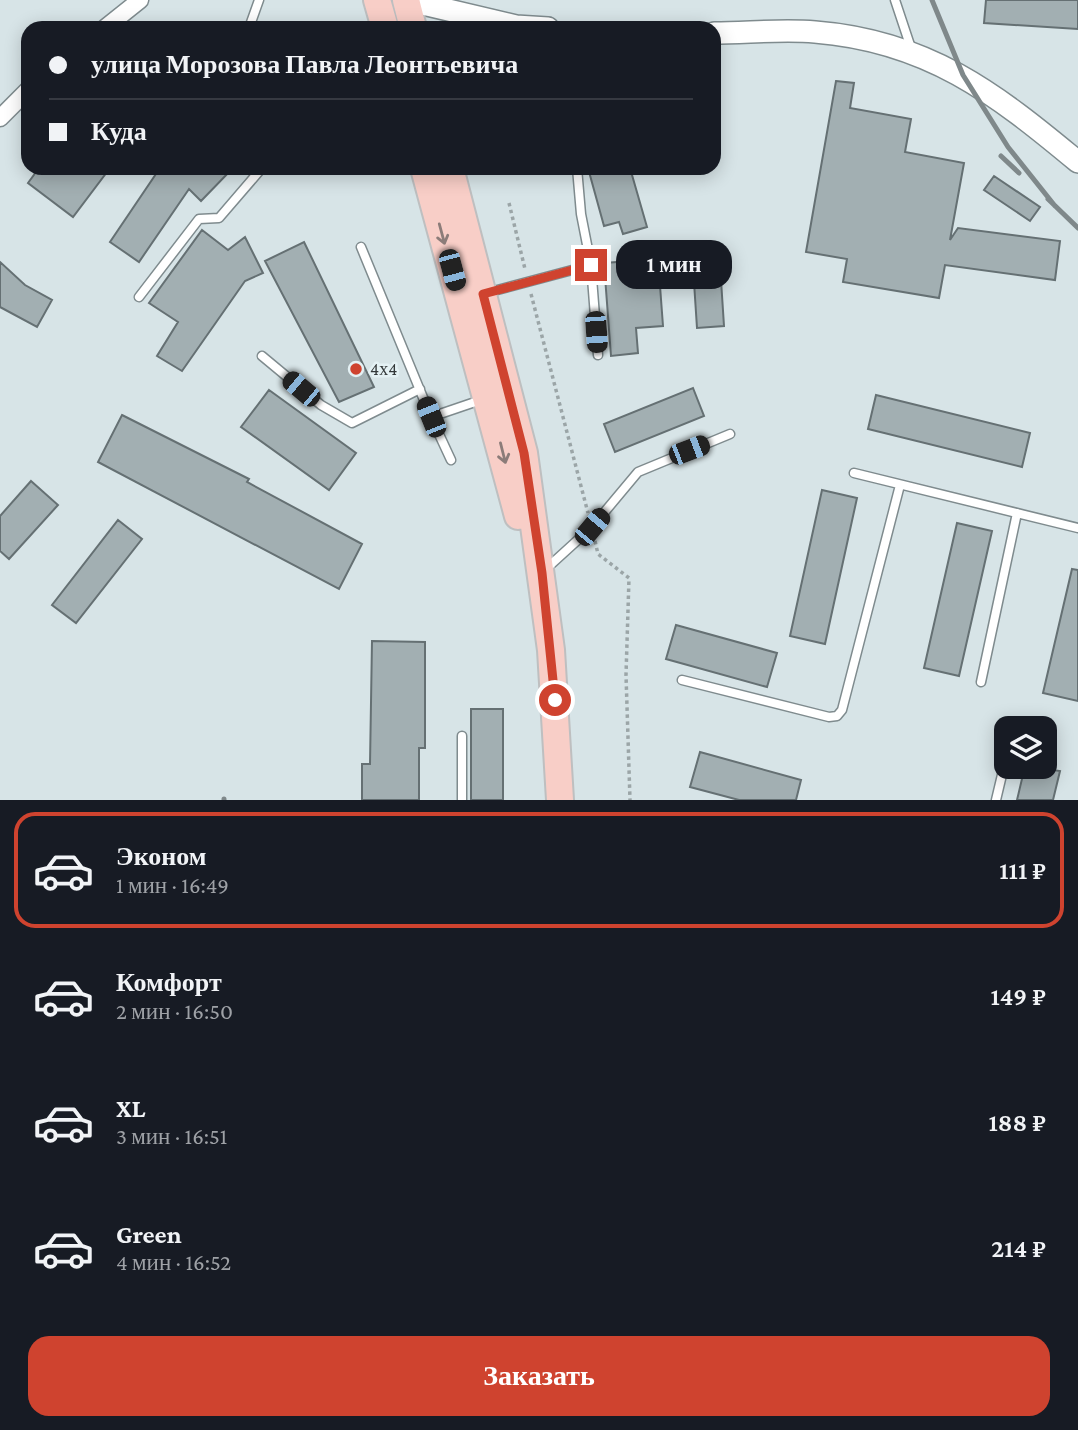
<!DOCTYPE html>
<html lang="ru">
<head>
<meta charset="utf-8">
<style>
  body { margin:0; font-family:"Crimson Pro",serif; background:#20242c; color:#f1f3f6; height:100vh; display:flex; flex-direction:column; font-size:26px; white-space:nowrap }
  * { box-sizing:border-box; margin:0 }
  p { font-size:23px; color:#9ea1a6 }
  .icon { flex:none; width:38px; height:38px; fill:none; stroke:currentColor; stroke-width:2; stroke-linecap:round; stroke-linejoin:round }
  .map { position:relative; height:800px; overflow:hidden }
  .sheet { display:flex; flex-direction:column; background:#171b24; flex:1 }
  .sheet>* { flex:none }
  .hud { position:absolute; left:21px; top:21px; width:700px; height:154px; border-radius:21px; box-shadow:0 4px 18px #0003; display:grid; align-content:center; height:154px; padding:0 28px; background:#171b24 }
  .tools { position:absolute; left:994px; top:716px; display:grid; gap:14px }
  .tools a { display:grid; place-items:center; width:63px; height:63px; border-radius:14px; background:#171b24; box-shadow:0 4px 18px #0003; font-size:35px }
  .end { position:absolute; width:32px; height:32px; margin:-16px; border:9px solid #cf432f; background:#fff; box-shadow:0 0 0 4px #fff }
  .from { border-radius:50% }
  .bubble { position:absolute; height:49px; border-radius:21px; background:#171b24; box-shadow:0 4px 18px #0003; font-size:23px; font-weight:600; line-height:49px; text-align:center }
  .car { position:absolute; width:21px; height:42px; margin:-21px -10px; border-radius:9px; box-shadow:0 0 5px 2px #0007; background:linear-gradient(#222 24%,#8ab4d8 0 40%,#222 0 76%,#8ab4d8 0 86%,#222 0) }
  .hud b { display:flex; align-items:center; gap:24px; height:66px; font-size:26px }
  .hud b+b { border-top:2px solid #363941 }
  .hud i { width:18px; height:18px; background:#f1f3f6 }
  ul { padding:12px 0 0; list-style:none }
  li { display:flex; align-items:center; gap:21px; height:116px; margin:0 14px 10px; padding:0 14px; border:4px solid transparent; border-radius:21px }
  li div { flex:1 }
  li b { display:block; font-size:26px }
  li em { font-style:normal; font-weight:600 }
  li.active { border-color:#cf432f }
  li>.icon { width:63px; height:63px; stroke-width:1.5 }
  .button { display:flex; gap:14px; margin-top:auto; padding:14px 28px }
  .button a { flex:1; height:80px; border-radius:21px; background:#cf432f; color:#fff; font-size:28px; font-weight:600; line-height:80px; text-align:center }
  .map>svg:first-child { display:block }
  .building { fill:#a2afb2; stroke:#657073; stroke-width:2 }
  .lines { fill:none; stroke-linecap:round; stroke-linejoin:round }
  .service-casing { stroke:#7f8b8e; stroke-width:11 }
  .minor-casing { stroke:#7f8b8e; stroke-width:19 }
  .tertiary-casing { stroke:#7f8b8e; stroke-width:24 }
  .primary-casing { stroke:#bebfc0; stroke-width:30 }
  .path { stroke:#9ba5a7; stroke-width:3.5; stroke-dasharray:3.5 3.5; stroke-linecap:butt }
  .service { stroke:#fff; stroke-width:8 }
  .minor { stroke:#fff; stroke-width:16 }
  .tertiary { stroke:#fff; stroke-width:21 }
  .primary { stroke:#f8cec7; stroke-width:26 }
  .rail { stroke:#7f888a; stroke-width:5 }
  .oneway { stroke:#8c7c79 }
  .route { stroke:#cf432f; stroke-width:9 }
  .poi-dot { fill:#cf432f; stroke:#e4f1f4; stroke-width:2.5 }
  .labels { text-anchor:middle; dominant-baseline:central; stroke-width:5; stroke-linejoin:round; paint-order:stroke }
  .poi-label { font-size:18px; fill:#333839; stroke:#e4f1f4; text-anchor:start }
</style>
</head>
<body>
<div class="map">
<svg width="1078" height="800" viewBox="0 0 1078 800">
  <rect width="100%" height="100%" fill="#d7e4e7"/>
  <path class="building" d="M986 0H1078V29L984 23Z
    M836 81 854 83 850 108 911 119 905 152 964 163 950 240 958 228 1060 241 1055 280 945 265 939 298 843 282 847 259 806 252Z
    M39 168H110L73 217 28 183Z
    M160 168H233L201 201 189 189 139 262 110 242Z
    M588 168H630L647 227 623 234 619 222 604 226Z
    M994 176 1040 207 1030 221 984 190Z
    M202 230 228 250 245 237 263 273 245 281 182 371 157 356 178 322 149 303Z
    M304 242 374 387 339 402 265 261Z
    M658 259 663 326 636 328 638 353 611 356 604 263Z
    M0 262 25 285 52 300 37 327 0 307Z
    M721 280 724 326 697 328 694 282Z
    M693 388 704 416 615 452 604 424Z
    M269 390 356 453 329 490 241 427Z
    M876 395 1030 433 1022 467 868 429Z
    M122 415 249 479 247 482 362 544 339 589 98 462Z
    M31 481 58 505 9 559 0 551V516Z
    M822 490 857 498 825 644 790 636Z
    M118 520 142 539 76 623 52 605Z
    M957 523 992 531 959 676 924 668Z
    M1072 569 1078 570V701L1043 693Z
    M676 625 777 653 767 687 666 659Z
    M372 641 425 642V748H419V800H362V764H370Z
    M471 709H503V800H471Z
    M700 752 801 780 796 800H739L690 787Z
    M1025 766 1060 771 1053 800H1017Z"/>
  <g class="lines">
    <g class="service-casing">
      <path id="service" d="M895 0 912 51
        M249 28 259 0
        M361 247 431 417 481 400
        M591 265 598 355
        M486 293 591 265 581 214 577 168
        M139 297 199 219 219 218 262 168
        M262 356 321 405 352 423 420 389
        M431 417 451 460
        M854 473 1078 528
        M547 568 592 527 638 472 730 434
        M682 680 829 717 837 716 842 710 900 485
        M981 682 1017 513
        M462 736V800
        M996 800 1006 758"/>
    </g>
    <g class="minor-casing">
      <path id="minor" d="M105 28 140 0
        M0 118 28 90"/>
    </g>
    <g class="tertiary-casing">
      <path id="tertiary" d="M406 0 516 26 548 28
        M714 33C747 33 782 29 815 32 928 41 995 93 1078 162"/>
    </g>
    <g class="primary-casing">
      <path id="primary" d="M377 0 385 28
        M406 0 413 28
        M424 168 518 516
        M450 168 524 453 551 650 560 800"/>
    </g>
    <path class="path" d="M509 203 525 269
      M531 294 588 513
      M595 541 598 554 629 578 626 675 630 800"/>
    <use href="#service" class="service"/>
    <use href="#minor" class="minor"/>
    <use href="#tertiary" class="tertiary"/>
    <use href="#primary" class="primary"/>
    <path class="rail" d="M932 0 963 75 1008 147 1055 206
      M1001 156 1019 173
      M1048 199 1078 228
      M224 800V799"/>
  </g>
  <defs><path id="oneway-shaft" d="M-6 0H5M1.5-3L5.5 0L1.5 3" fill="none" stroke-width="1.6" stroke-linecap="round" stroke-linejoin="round" transform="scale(1.75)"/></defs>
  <g class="oneway">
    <use href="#oneway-shaft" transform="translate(442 234) rotate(75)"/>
    <use href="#oneway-shaft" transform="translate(503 453) rotate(76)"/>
  </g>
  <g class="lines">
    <path class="route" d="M555 700 542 573 524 453 483 294 591 265"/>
  </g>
  <circle class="poi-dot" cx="356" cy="369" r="7"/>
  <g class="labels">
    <g class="poi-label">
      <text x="370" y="369">4х4</text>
    </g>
  </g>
</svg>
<div class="tools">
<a><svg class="icon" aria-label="layers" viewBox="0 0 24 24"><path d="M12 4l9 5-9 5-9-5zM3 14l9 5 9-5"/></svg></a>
</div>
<i class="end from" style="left:555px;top:700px"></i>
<i class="end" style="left:591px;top:265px"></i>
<div class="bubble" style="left:616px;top:240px;width:116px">1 мин</div>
<i class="car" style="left:452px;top:270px;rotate:165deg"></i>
<i class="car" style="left:596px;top:332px;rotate:176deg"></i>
<i class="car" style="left:301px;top:389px;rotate:310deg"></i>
<i class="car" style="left:431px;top:417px;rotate:338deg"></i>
<i class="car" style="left:689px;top:450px;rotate:69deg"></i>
<i class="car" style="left:592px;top:527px;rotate:40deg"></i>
<div class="hud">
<b><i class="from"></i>улица Морозова Павла Леонтьевича</b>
<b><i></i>Куда</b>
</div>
</div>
<section class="sheet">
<ul>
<li class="active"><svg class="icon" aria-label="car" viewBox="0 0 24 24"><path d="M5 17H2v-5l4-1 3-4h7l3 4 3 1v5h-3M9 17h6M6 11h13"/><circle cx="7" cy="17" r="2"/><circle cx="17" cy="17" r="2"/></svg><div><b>Эконом</b><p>1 мин · 16:49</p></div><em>111 ₽</em></li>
<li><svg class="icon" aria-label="car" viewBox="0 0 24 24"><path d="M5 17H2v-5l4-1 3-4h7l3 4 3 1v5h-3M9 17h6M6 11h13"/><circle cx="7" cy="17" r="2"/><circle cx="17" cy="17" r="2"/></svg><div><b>Комфорт</b><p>2 мин · 16:50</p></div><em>149 ₽</em></li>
<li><svg class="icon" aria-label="car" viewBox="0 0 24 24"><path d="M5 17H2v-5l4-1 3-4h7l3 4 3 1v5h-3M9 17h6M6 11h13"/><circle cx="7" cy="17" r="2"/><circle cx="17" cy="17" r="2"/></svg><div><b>XL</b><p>3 мин · 16:51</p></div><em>188 ₽</em></li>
<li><svg class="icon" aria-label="car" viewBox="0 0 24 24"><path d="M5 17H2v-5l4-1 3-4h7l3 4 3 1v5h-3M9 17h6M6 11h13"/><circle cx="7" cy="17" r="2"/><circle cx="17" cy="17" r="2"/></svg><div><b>Green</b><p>4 мин · 16:52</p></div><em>214 ₽</em></li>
</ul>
<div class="button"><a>Заказать</a></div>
</section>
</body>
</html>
